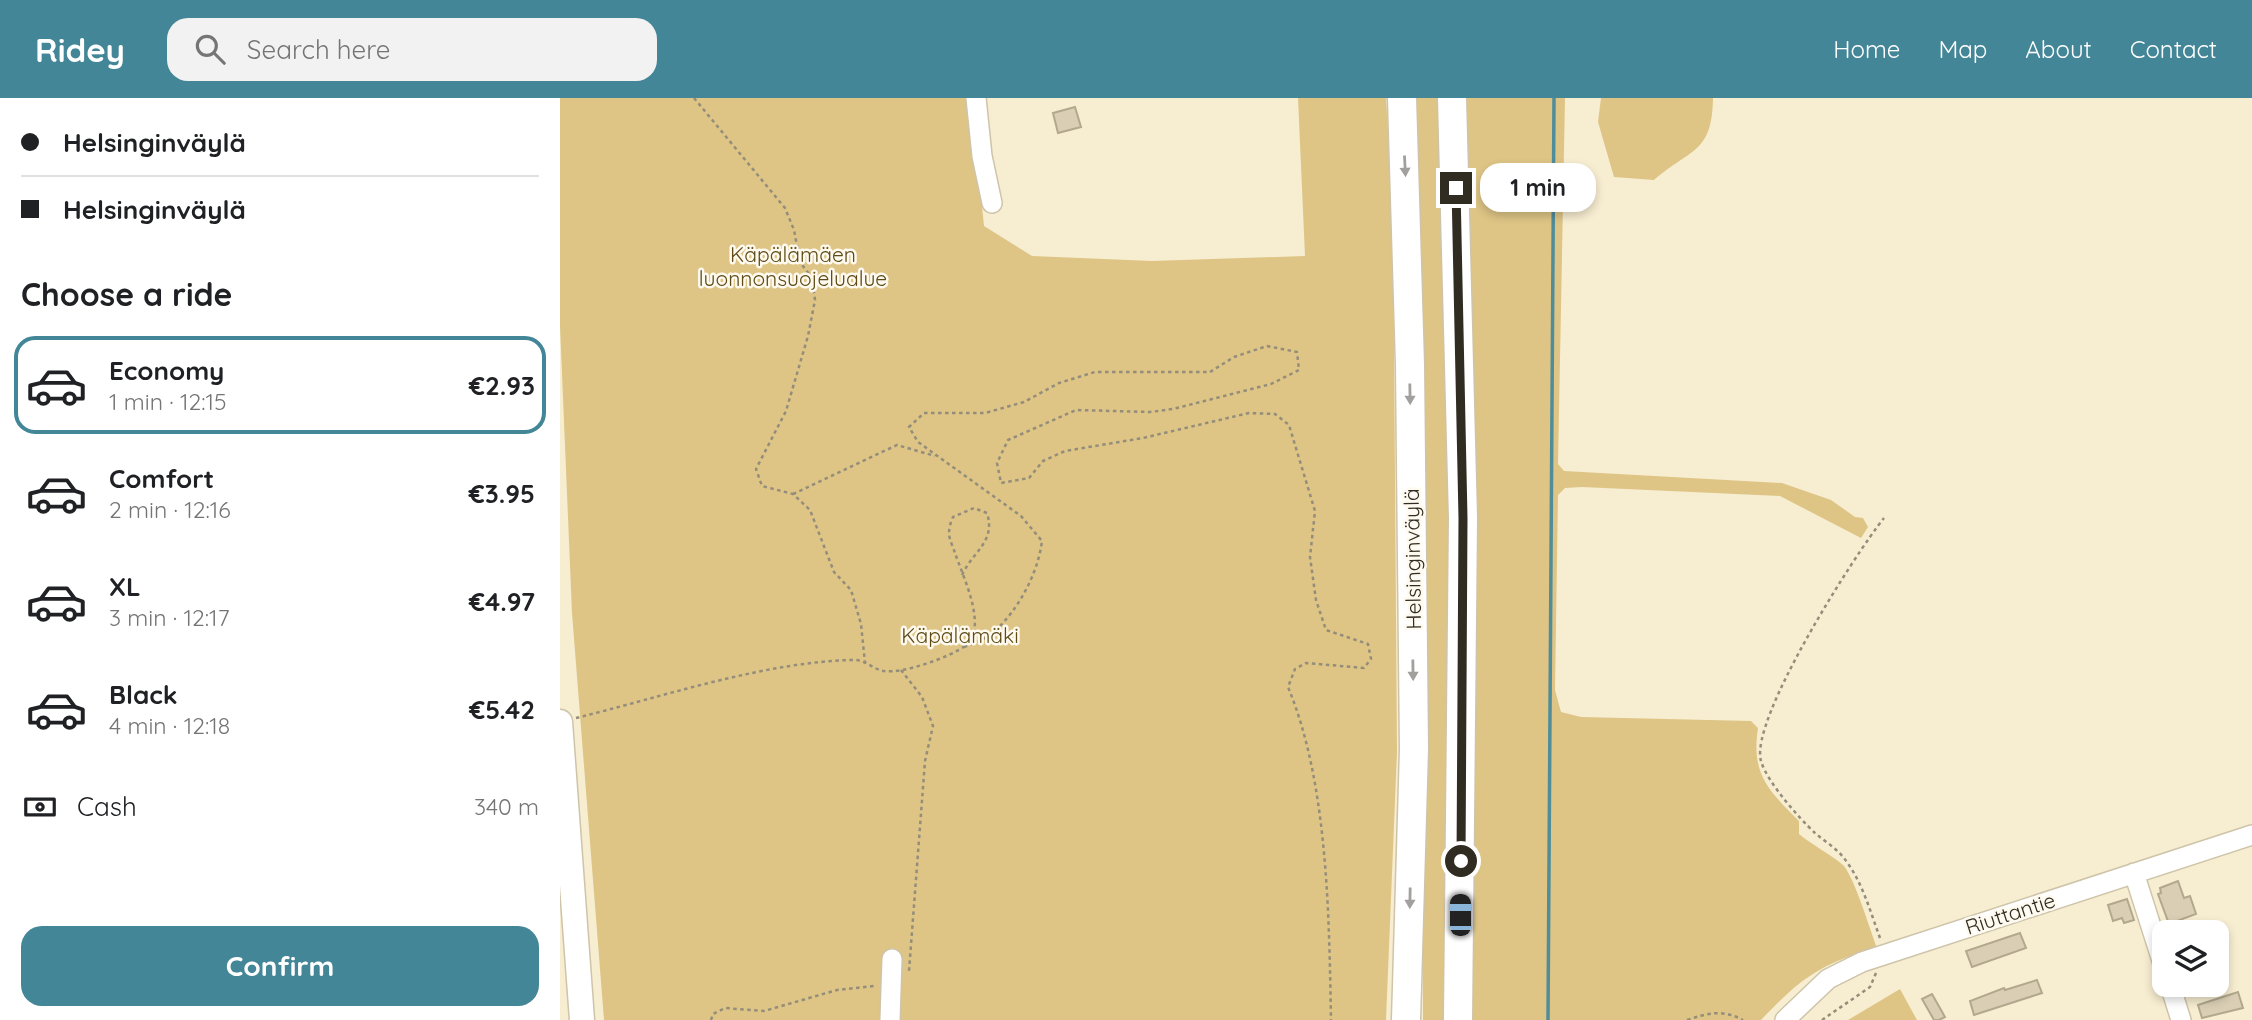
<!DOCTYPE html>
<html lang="en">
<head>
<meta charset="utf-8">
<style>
  body { margin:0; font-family:Quicksand,sans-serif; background:#f2f2f2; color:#202124; height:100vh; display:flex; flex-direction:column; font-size:26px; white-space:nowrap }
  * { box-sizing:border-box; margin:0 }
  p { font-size:23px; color:#757577 }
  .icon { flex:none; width:38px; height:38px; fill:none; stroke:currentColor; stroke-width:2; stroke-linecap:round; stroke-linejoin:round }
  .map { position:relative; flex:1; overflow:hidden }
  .drawer { display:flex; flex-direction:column; background:#fff; width:560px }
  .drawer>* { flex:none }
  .top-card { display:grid; align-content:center; height:154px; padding:0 21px; background:#fff }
  .fabs { position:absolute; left:1592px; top:822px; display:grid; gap:14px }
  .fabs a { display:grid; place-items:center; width:77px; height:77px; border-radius:14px; background:#fff; box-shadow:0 4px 10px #0003; font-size:35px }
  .end { position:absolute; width:32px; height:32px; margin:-16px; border:9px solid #302c22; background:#fff; box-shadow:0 0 0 4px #fff }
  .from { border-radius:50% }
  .bubble { position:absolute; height:49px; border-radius:21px; background:#fff; box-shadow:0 4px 10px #0003; font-size:23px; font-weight:800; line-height:49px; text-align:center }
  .car { position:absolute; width:21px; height:42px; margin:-21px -10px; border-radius:9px; box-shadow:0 0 5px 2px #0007; background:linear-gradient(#222 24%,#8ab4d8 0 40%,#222 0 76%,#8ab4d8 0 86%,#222 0) }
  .top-card b { display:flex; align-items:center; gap:24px; height:66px; font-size:26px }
  .top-card b+b { border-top:2px solid #e0e0e0 }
  .top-card i { width:18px; height:18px; background:#202124 }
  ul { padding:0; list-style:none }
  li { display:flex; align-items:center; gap:21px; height:98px; margin:0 14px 10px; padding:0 7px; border:4px solid transparent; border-radius:21px }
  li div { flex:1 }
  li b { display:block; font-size:26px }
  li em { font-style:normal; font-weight:800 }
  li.on { border-color:#438697 }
  li>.icon { width:63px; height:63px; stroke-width:1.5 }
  h2 { padding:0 21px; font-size:32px; line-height:84px }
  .pay { display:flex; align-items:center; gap:18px; height:77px; padding:0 21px; font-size:26px }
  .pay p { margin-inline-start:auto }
  .primary-button { display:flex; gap:14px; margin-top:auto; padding:14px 21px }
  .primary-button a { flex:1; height:80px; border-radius:21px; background:#438697; color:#fff; font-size:28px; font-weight:800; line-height:80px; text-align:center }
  header { display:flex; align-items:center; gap:42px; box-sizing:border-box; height:98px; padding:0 35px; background:#438697; color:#fff }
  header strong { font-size:33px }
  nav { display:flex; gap:38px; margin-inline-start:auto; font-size:24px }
  .search { width:490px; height:63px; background:#f2f2f2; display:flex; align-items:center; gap:18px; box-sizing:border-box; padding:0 24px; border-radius:21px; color:#757577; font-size:26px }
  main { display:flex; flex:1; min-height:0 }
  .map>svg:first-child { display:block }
  .green { fill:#dec586 }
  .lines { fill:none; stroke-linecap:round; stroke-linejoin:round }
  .stream { stroke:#508d99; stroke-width:3.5 }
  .building { fill:#dacfb5; stroke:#b2a88e; stroke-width:2 }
  .minor-casing { stroke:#cec4a9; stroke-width:22 }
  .major-casing { stroke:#cec4a9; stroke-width:27 }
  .highway-casing { stroke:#cec4a9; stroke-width:31 }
  .path { stroke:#948d7a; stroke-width:2.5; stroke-dasharray:3.5 3.5; stroke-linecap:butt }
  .minor { stroke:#fff; stroke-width:19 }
  .major { stroke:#fff; stroke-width:24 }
  .highway { stroke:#fff; stroke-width:28 }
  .oneway { fill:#a2a09c }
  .route { stroke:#302c22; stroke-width:9 }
  .labels { text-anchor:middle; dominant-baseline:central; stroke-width:5; stroke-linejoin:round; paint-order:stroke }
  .park-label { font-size:21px; fill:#5d4a16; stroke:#fffaef }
  .street-label { font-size:21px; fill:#302c22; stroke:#fffaef }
</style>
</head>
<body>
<header>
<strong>Ridey</strong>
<div class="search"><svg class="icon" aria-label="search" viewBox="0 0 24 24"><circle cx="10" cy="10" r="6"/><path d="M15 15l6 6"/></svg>Search here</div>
<nav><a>Home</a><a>Map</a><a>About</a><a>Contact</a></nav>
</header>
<main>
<section class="drawer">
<div class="top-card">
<b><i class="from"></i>Helsinginväylä</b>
<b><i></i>Helsinginväylä</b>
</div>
<h2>Choose a ride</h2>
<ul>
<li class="on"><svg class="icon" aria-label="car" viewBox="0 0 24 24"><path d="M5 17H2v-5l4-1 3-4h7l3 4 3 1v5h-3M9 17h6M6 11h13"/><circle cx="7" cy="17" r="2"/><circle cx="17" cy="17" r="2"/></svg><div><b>Economy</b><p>1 min · 12:15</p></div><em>€2.93</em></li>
<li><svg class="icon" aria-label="car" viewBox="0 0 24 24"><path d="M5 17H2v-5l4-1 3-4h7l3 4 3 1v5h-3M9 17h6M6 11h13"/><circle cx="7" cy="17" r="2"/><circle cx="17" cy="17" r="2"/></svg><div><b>Comfort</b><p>2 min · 12:16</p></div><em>€3.95</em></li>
<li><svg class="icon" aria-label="car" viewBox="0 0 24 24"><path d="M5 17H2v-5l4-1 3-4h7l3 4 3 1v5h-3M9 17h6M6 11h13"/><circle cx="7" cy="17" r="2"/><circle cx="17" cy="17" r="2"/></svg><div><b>XL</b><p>3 min · 12:17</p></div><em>€4.97</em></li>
<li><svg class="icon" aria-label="car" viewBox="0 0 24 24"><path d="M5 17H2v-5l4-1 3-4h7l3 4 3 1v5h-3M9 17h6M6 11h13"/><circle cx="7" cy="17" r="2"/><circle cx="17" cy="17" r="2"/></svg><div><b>Black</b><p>4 min · 12:18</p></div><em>€5.42</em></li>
</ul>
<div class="pay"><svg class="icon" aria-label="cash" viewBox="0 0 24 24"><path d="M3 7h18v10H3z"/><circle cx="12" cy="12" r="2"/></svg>Cash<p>340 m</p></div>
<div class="primary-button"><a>Confirm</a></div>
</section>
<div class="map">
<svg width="1692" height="922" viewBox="0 0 1692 922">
  <rect width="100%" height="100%" fill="#f7edd1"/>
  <path class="green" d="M0 0H411L424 128 472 158 592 163 745 158 738 0H826L833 113 837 654 826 922H44L12 515 0 228Z
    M855 0H883L893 398 888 922H863V320Z
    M905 0H1005L998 366 1004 373 1222 385 1271 402 1295 419 1303 420 1308 429 1301 440 1220 398 1022 389 1005 390 998 397 995 592 1001 614 1021 619 1191 623 1198 630C1191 676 1208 692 1239 723V736C1248 744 1279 762 1284 768 1296 784 1309 829 1317 850 1261 865 1241 880 1201 922H911Z
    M1041 0H1153C1152 56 1131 50 1094 82L1054 79 1038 24Z
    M1340 891 1357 922H1288Z"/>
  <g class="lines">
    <path class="stream" d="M988 922 994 0"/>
  </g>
  <path class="building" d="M515 9 521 29 498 35 493 15Z
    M1618 783 1624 800 1630 798 1636 816 1609 826 1598 796 1601 795 1600 790Z
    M1567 801 1574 822 1564 825 1562 820 1553 823 1548 807Z
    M1460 835 1466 850 1412 869 1406 853Z
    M1477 882 1482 895 1414 917 1410 903 1444 890 1445 892Z
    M1678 894 1683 910 1642 920 1638 907Z
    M1372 896 1385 919 1379 922H1374L1362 901Z"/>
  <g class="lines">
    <g class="minor-casing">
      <path id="minor" d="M416 0 422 58 432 105
        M1574 775 1605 872
        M1610 887 1621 922
        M330 922 332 861
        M1225 922 1268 881 1302 864 1692 737"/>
    </g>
    <g class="major-casing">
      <path id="major" d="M0 624 22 922"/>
    </g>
    <g class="highway-casing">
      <path id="highway" d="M842 0 850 267 854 651 846 922
        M892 0 903 420 898 922"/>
    </g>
    <path class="path" d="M134 0 225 110 234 132 240 164 252 180 255 202 248 238 226 313 196 371 202 388 233 396 250 412 274 474 291 492 301 526 305 565
      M233 396 337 347 375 358
      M402 477C413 453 436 444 427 415L414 410 393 419C391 423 389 430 389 435 389 441 393 449 395 455 404 481 423 519 411 544
      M404 549C414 545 426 541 434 534 459 511 478 475 482 443L461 418 358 344 349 329 364 315H425L464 304 499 285 535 274H650L674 259 707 248 737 254 739 272 711 286 613 311 590 314 516 312 448 342 437 365 441 385 469 380 483 363 505 353 583 340 689 315 715 316 729 327 755 413 750 459 756 502 766 532 808 546 811 561 804 570 746 565 735 571 728 589C768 685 769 817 771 922
      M341 572 362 599 373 628 365 663 349 873
      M16 620C102 599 207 563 295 562 306 562 314 572 324 573 343 576 390 559 405 548
      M1320 840C1310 813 1302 782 1283 759 1275 749 1264 743 1255 735 1239 720 1207 684 1201 663 1189 622 1295 456 1324 420
      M151 922 153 916 165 910 204 913 277 892 314 888
      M1127 922C1148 915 1162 911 1183 922
      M1262 922 1310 889 1316 875"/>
    <use href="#minor" class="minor"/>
    <use href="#major" class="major"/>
    <use href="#highway" class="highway"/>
  </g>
  <defs><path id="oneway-solid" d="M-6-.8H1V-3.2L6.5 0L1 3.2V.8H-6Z" transform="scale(1.75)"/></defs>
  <g class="oneway">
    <use href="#oneway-solid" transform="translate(845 68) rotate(87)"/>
    <use href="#oneway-solid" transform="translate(850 296) rotate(89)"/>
    <use href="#oneway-solid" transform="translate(853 572) rotate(89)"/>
    <use href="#oneway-solid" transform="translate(850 800) rotate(91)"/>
  </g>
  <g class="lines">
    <path class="route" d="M896 90 903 420 901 763"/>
  </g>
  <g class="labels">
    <g class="park-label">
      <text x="233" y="156">Käpälämäen<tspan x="233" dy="24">luonnonsuojelualue</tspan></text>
      <text x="400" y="537">Käpälämäki</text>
    </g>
    <g class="street-label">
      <text transform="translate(852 461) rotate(-91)">Helsinginväylä</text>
      <text transform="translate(1450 815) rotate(-18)">Riuttantie</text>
    </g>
  </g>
</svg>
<div class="fabs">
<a><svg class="icon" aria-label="layers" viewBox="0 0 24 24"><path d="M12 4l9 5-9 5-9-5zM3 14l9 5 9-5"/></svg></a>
</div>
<i class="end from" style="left:901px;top:763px"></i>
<i class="end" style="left:896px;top:90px"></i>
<div class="bubble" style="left:920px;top:65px;width:116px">1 min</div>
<i class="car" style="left:900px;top:817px;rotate:0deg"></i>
</div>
</main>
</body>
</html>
